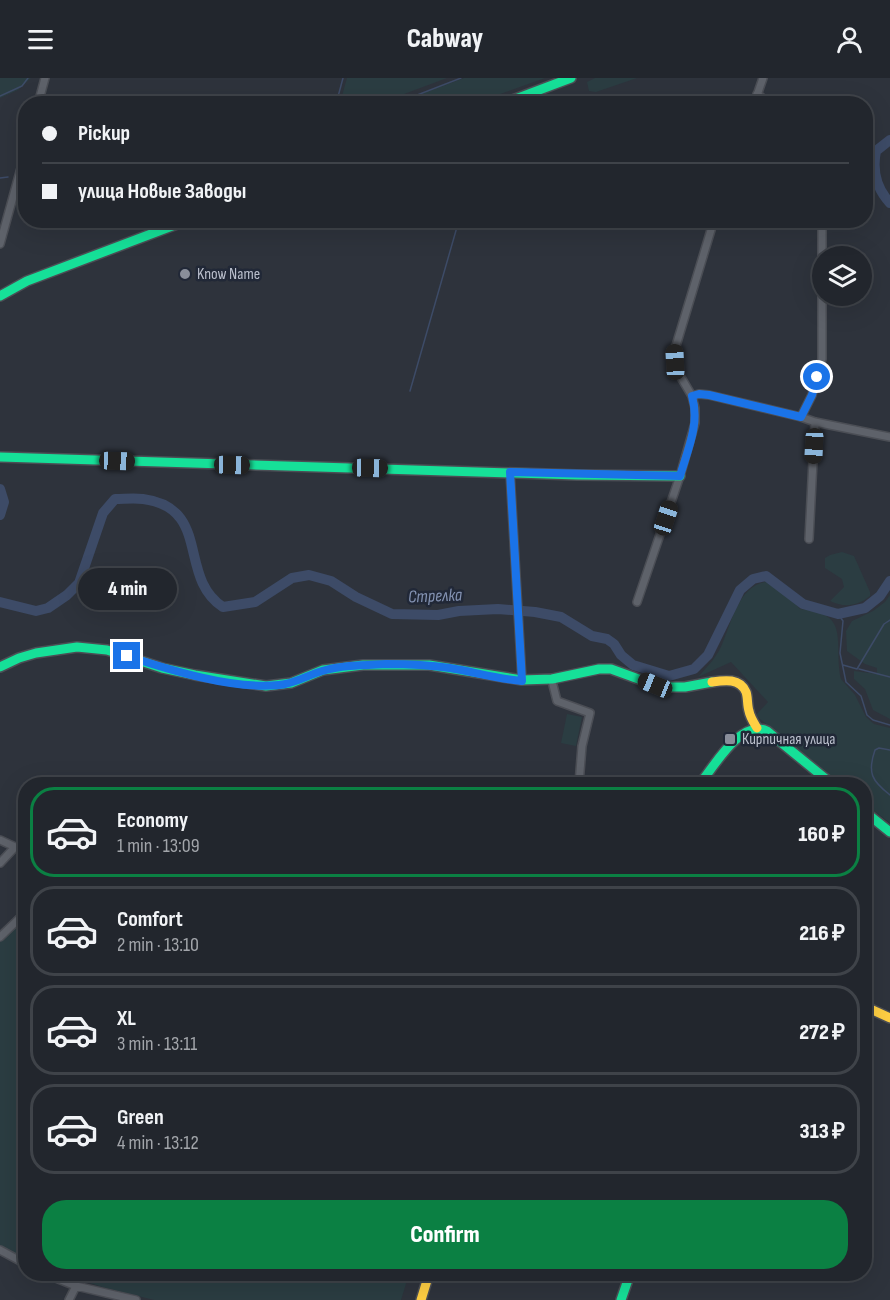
<!DOCTYPE html>
<html lang="en">
<head>
<meta charset="utf-8">
<style>
  body { margin:0; font-family:"Sofia Sans Condensed",sans-serif; background:#2a2e35; color:#f1f3f6; height:100vh; display:flex; flex-direction:column; font-size:22px; white-space:nowrap }
  * { box-sizing:border-box; margin:0 }
  p { font-size:20px; color:#a2a5aa }
  .icon { flex:none; width:33px; height:33px; fill:none; stroke:currentColor; stroke-width:2; stroke-linecap:round; stroke-linejoin:round }
  .map { position:relative; flex:1; overflow:hidden }
  .panel { position:absolute; left:18px; top:699px; width:854px; height:504px; display:flex; flex-direction:column; background:#22262d; border-radius:24px; box-shadow:0 6px 24px #0002,0 0 0 2px #3f4349 }
  .panel>* { flex:none }
  .banner { position:absolute; left:18px; top:18px; width:855px; height:132px; border-radius:24px; box-shadow:0 6px 24px #0002,0 0 0 2px #3f4349; display:grid; align-content:center; height:132px; padding:0 24px; background:#22262d }
  .tools { position:absolute; left:812px; top:168px; display:grid; gap:12px }
  .tools a { display:grid; place-items:center; width:60px; height:60px; border-radius:50%; background:#22262d; box-shadow:0 6px 24px #0002,0 0 0 2px #3f4349; font-size:30px }
  .end { position:absolute; width:27px; height:27px; margin:-14px; border:8px solid #1a73e8; background:#fff; box-shadow:0 0 0 3px #fff }
  .from { border-radius:50% }
  .bubble { position:absolute; height:42px; border-radius:21px; background:#22262d; box-shadow:0 6px 24px #0002,0 0 0 2px #3f4349; font-size:20px; font-weight:800; line-height:42px; text-align:center }
  .car { position:absolute; width:18px; height:36px; margin:-18px -9px; border-radius:8px; box-shadow:0 0 4px 2px #0007; background:linear-gradient(#222 24%,#8ab4d8 0 40%,#222 0 76%,#8ab4d8 0 86%,#222 0) }
  .banner b { display:flex; align-items:center; gap:21px; height:57px; font-size:22px }
  .banner b+b { border-top:2px solid #3f4349 }
  .banner i { width:15px; height:15px; background:#f1f3f6 }
  ul { padding:10px 0 0; list-style:none }
  li { display:flex; align-items:center; gap:18px; height:90px; margin:0 12px 9px; padding:0 12px; border:3px solid #3f4349; border-radius:24px }
  li div { flex:1 }
  li b { display:block; font-size:22px }
  li em { font-style:normal; font-weight:800 }
  li.current { border-color:#0b8043 }
  li>.icon { width:54px; height:54px; stroke-width:1.5 }
  .primary-button { display:flex; gap:12px; margin-top:auto; padding:12px 24px }
  .primary-button a { flex:1; height:69px; border-radius:24px; background:#0b8043; color:#fff; font-size:24px; font-weight:800; line-height:69px; text-align:center }
  header { display:flex; justify-content:space-between; align-items:center; height:78px; padding:0 24px; background:#22262d; font-size:27px; font-weight:800 }
  .map>svg:first-child { display:block }
  .green { fill:#2b3d42 }
  .lines { fill:none; stroke-linecap:round; stroke-linejoin:round }
  .stream { stroke:#3d4b67; stroke-width:1.5 }
  .river { stroke:#3d4b67; stroke-width:10 }
  .street-casing { stroke:#4b4e55; stroke-width:10 }
  .fast-casing { stroke:#4b4e55; stroke-width:12 }
  .slow-casing { stroke:#4b4e55; stroke-width:12 }
  .street { stroke:#5e626a; stroke-width:7 }
  .fast { stroke:#16e098; stroke-width:9 }
  .slow { stroke:#ffcf43; stroke-width:9 }
  .route { stroke:#1a73e8; stroke-width:8 }
  .poi-dot { fill:#898e9a; stroke:#212837; stroke-width:2 }
  .labels { text-anchor:middle; dominant-baseline:central; stroke-width:5; stroke-linejoin:round; paint-order:stroke }
  .poi-label { font-size:16px; fill:#babfcc; stroke:#212837; text-anchor:start }
  .water-label { font-size:18px; font-style:italic; fill:#8392b2; stroke:#212837 }
</style>
</head>
<body>
<header><svg class="icon" aria-label="menu" viewBox="0 0 24 24"><path d="M4 6h16M4 12h16M4 18h16"/></svg>Cabway<svg class="icon" aria-label="person" viewBox="0 0 24 24"><circle cx="12" cy="8" r="4"/><path d="M4 21q1-7 8-7t8 7"/></svg></header>
<div class="map">
<svg width="890" height="1222" viewBox="0 0 890 1222">
  <rect width="100%" height="100%" fill="#2e333c"/>
  <path class="green" d="M0 0H31L18 12 0 20Z
    M347 0H447L380 25H340Z
    M464 0H545L475 25H397Z
    M595 0H637L596 14 589 13 587 4Z
    M842 474 854 478 870 514V518C858 528 844 530 830 523L844 509 842 501 825 490V480L830 477Z
    M766 504 792 522 800 531C852 535 833 564 841 601L855 617 866 639 874 646 890 650V745L864 725V706H841L760 641 756 637 768 624 731 584 698 599C708 588 718 578 723 564 732 543 739 508 766 504Z
    M890 517V641L873 632 865 611 854 601V593L877 596V590L865 586 847 573 846 553 852 543 873 533 885 524Z
    M567 636 582 639 576 668 561 665Z
    M25 838V1182L0 1168V864Z
    M64 1196H409L401 1222H154L102 1209Z"/>
  <g class="lines">
    <path class="stream" d="M0 18 22 8 28 0
      M336 26 343 0
      M394 26 461 0
      M0 100 8 99
      M22 100H26
      M410 313 459 142
      M838 536 843 543 840 575 846 604 861 618 867 637 873 642 890 647
      M843 587 857 591 884 546 890 542
      M859 591 890 599
      M890 672 879 670 875 672C867 695 872 703 890 717"/>
    <path class="river" d="M890 62 876 73C872 93 876 110 890 125
      M0 411 4 424 0 437
      M0 524 36 533 48 530 67 517 79 505 103 435 115 421C124 421 134 420 143 421 212 430 177 499 223 529L255 524 292 500 309 497 331 503 356 519 392 536 438 537 459 533 498 531 535 534 561 539 592 558 607 561 614 566 621 577 633 587 669 598 694 591 708 577 740 512 753 501 766 498 803 526 838 536 865 530 880 518 890 503"/>
    <g class="street-casing">
      <path id="street" d="M757 16 770 26
        M38 26 45 0
        M754 26 763 0
        M822 142V178
        M0 166 26 72
        M692 318 699 316 709 317 801 339 815 344 890 359
        M801 339 812 317 822 281V192
        M510 394 522 602
        M809 461 815 344
        M637 524 680 398 695 345V330L692 318 679 296 675 284V271L714 142
        M552 603 557 623 590 635 582 668 579 706
        M0 762 26 774
        M0 785 15 769
        M0 859 26 834
        M0 1172 26 1186
        M46 1196 76 1208 136 1222
        M69 1222 76 1208"/>
    </g>
    <g class="fast-casing">
      <path id="fast" d="M502 26 571 0
        M0 218 27 203 188 142
        M0 379 577 397 680 398
        M0 589 19 580 36 575 77 569 107 572 162 590 195 597 266 608 291 605 323 592 363 587H429L522 602 552 601 599 591H611L655 607 667 609H685L712 604
        M700 706C714 688 741 641 767 653L832 706
        M864 733 890 754
        M621 1222 630 1196"/>
    </g>
    <g class="slow-casing">
      <path id="slow" d="M712 604C725 602 740 600 746 614 748 619 747 627 749 633 750 639 754 645 757 650
        M864 928 890 940
        M421 1222 429 1196"/>
    </g>
    <use href="#street" class="street"/>
    <use href="#fast" class="fast"/>
    <use href="#slow" class="slow"/>
  </g>
  <g class="lines">
    <path class="route" d="M127 578C170 592 233 612 279 607 294 606 308 597 322 593 343 587 365 587 386 586 408 586 429 587 450 590 474 594 498 601 522 603L510 394 680 398C688 371 700 346 692 318L699 316 709 317 801 339 812 317 817 299"/>
  </g>
  <g class="poi-dot">
    <circle cx="185" cy="196" r="6"/>
    <rect x="724" y="655" width="12" height="12" rx="3"/>
  </g>
  <g class="labels">
    <g class="poi-label">
      <text x="197" y="196">Know Name</text>
      <text x="742" y="661">Кирпичная улица</text>
    </g>
    <g class="water-label">
      <text transform="translate(435 518) rotate(-2)">Стрелка</text>
    </g>
  </g>
</svg>
<div class="tools">
<a><svg class="icon" aria-label="layers" viewBox="0 0 24 24"><path d="M12 4l9 5-9 5-9-5zM3 14l9 5 9-5"/></svg></a>
</div>
<i class="end from" style="left:817px;top:299px"></i>
<i class="end" style="left:127px;top:578px"></i>
<div class="bubble" style="left:78px;top:490px;width:99px">4 min</div>
<i class="car" style="left:675px;top:284px;rotate:357deg"></i>
<i class="car" style="left:814px;top:368px;rotate:183deg"></i>
<i class="car" style="left:117px;top:383px;rotate:92deg"></i>
<i class="car" style="left:232px;top:387px;rotate:91deg"></i>
<i class="car" style="left:370px;top:390px;rotate:91deg"></i>
<i class="car" style="left:666px;top:440px;rotate:18deg"></i>
<i class="car" style="left:655px;top:607px;rotate:292deg"></i>
<div class="banner">
<b><i class="from"></i>Pickup</b>
<b><i></i>улица Новые Заводы</b>
</div>
<section class="panel">
<ul>
<li class="current"><svg class="icon" aria-label="car" viewBox="0 0 24 24"><path d="M5 17H2v-5l4-1 3-4h7l3 4 3 1v5h-3M9 17h6M6 11h13"/><circle cx="7" cy="17" r="2"/><circle cx="17" cy="17" r="2"/></svg><div><b>Economy</b><p>1 min · 13:09</p></div><em>160 ₽</em></li>
<li><svg class="icon" aria-label="car" viewBox="0 0 24 24"><path d="M5 17H2v-5l4-1 3-4h7l3 4 3 1v5h-3M9 17h6M6 11h13"/><circle cx="7" cy="17" r="2"/><circle cx="17" cy="17" r="2"/></svg><div><b>Comfort</b><p>2 min · 13:10</p></div><em>216 ₽</em></li>
<li><svg class="icon" aria-label="car" viewBox="0 0 24 24"><path d="M5 17H2v-5l4-1 3-4h7l3 4 3 1v5h-3M9 17h6M6 11h13"/><circle cx="7" cy="17" r="2"/><circle cx="17" cy="17" r="2"/></svg><div><b>XL</b><p>3 min · 13:11</p></div><em>272 ₽</em></li>
<li><svg class="icon" aria-label="car" viewBox="0 0 24 24"><path d="M5 17H2v-5l4-1 3-4h7l3 4 3 1v5h-3M9 17h6M6 11h13"/><circle cx="7" cy="17" r="2"/><circle cx="17" cy="17" r="2"/></svg><div><b>Green</b><p>4 min · 13:12</p></div><em>313 ₽</em></li>
</ul>
<div class="primary-button"><a>Confirm</a></div>
</section>
</div>
</body>
</html>
